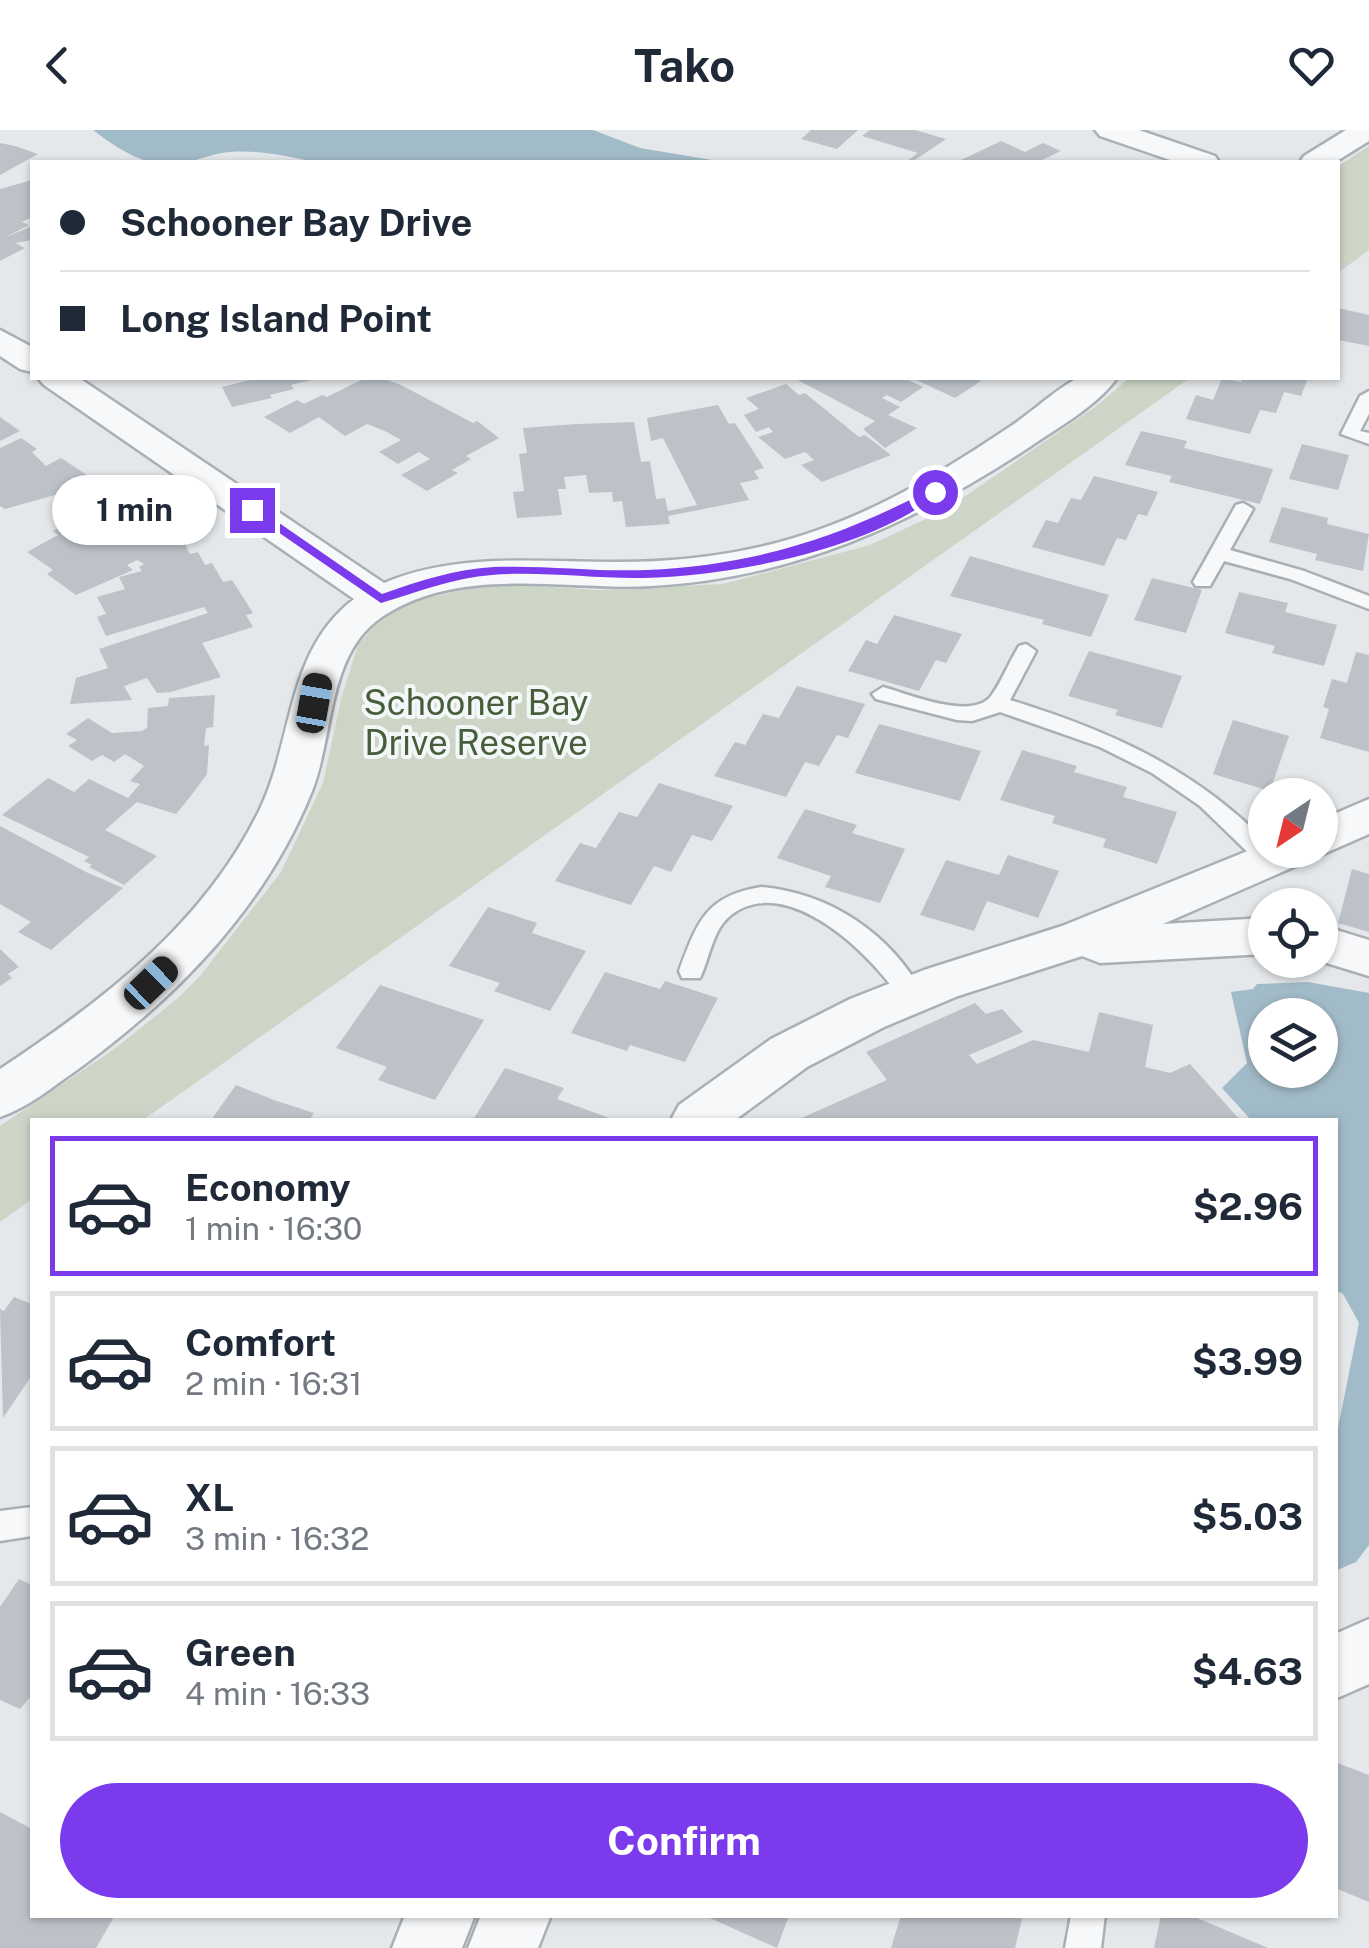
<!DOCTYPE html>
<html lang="en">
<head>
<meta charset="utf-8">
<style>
  body { margin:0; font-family:"Public Sans",sans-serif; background:#f2f2f3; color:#1f2937; height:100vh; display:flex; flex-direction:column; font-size:38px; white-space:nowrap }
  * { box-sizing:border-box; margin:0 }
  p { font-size:32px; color:#747a83 }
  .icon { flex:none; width:55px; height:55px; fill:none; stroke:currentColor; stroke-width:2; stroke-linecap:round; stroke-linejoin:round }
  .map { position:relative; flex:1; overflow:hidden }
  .drawer { position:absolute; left:30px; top:988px; width:1308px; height:800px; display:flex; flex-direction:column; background:#fff; border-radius:0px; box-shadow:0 2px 8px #0004 }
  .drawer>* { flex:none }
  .hud { position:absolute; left:30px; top:30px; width:1310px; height:220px; border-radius:0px; box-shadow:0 2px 8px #0004; display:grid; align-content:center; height:220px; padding:0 30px; background:#fff }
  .needle { width:65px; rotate:215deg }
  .fabs { position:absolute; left:1248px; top:648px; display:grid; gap:20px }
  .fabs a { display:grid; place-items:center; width:90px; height:90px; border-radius:50%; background:#fff; box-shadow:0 2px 8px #0004; font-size:50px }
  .end { position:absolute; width:45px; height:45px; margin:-22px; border:12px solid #7c3aed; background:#fff; box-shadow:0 0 0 5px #fff }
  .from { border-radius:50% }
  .bubble { position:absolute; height:70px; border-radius:35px; background:#fff; box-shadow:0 2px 8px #0004; font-size:32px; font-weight:700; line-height:70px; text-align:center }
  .car { position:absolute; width:30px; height:60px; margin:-30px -15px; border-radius:12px; box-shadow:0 0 8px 2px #0007; background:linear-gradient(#222 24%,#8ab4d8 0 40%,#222 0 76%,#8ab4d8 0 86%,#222 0) }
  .hud b { display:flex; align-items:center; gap:35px; height:95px; font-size:38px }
  .hud b+b { border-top:2px solid #e0e1e3 }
  .hud i { width:25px; height:25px; background:#1f2937 }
  ul { padding:18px 0 0; list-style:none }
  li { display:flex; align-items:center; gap:30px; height:140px; margin:0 20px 15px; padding:0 10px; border:5px solid #e0e1e3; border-radius:0px }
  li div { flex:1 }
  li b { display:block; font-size:38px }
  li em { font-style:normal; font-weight:700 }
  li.current { border-color:#7c3aed }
  li>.icon { width:90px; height:90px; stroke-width:1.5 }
  .cta { display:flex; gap:20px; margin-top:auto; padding:20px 30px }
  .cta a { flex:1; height:115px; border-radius:60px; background:#7c3aed; color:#fff; font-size:40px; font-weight:700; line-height:115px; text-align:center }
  header { display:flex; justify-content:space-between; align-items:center; height:130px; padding:0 30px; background:#fff; font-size:45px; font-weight:700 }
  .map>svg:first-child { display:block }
  .green { fill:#ccd5c6 }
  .water { fill:#a2bbc8; fill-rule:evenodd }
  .building { fill:#bcc2c8 }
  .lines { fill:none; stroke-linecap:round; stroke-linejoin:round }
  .service-casing { stroke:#a9b0b5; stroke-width:5 }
  .minor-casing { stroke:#a9b0b5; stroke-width:5 }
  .service { fill:#f7f8fa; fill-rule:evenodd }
  .minor { fill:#f7f8fa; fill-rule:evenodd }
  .route { fill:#7c3aed }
  .labels { text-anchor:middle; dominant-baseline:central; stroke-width:8; stroke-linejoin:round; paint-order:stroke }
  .park-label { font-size:35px; fill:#475e3b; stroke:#f4f7f8 }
</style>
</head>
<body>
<header><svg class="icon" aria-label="back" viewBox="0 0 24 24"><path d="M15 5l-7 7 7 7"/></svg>Tako<svg class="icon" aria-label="heart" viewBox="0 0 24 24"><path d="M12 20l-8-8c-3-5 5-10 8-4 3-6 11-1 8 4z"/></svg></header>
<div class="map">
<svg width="1369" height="1818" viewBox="0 0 1369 1818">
  <rect width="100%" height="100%" fill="#e4e8eb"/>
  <path class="green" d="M1369 16V120L1338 143V36Z
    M1129 248H1190L143 990H32V1069L0 1092V996L113 920 178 868 200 846 281 742 323 653 341 569 358 515 378 492 396 480 416 470 472 458 519 455 598 460 723 454 870 415 945 380 1098 275Z"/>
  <path class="water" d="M93 0H593L640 18 724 32H315C286 26 261 20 230 22 216 23 206 27 193 31 153 43 122 22 93 0Z
    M1308 852 1369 863V1415L1356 1432 1335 1441V1313L1359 1193 1343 1164 1335 1160V990H1251L1222 958 1247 933 1231 862 1253 859 1257 854ZM1265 885H1320V940H1265Z"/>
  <path class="building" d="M811 0H858L837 19 801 9Z
    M870 0H915L946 9 912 32 907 31 918 23 862 6Z
    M1001 11 1025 22 1043 13 1061 21 1038 32H957Z
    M0 13 15 16 38 24 0 45Z
    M32 50V87L22 92 29 95 4 108 32 96V110L15 113 25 118 0 131V59Z
    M1338 178 1369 185V216L1338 210Z
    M258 248H316V249L291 255 294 259 270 265 272 268 232 277 222 257Z
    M365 248H382L401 255 473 293 477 291 499 308 466 326 471 329 452 340 458 343 427 361 401 345 430 329 419 322 398 334 379 322 401 310 385 301 367 294 345 306 319 287 290 303 264 287 297 270 304 274 322 265 327 267Z
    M794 248H904L923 257 901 272 887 265 882 268 900 277 888 285 917 298 885 318 863 299 875 291Z
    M912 248H975L981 251 955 268Z
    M1222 248 1241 252 1243 248H1308L1301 266 1284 262 1276 283 1260 280 1250 304 1186 289 1196 265 1213 270Z
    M786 254 799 265 805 263 859 307 865 305 891 325 822 352 801 335 814 330 805 322 785 329 758 307 773 302 769 297 756 302 744 285 759 279 746 268Z
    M718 275 729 294 735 293 764 338 754 341 759 349 740 353 749 370 668 386 670 394 626 397 622 371 613 372 612 362 589 363 586 345 564 347 566 359H558L562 385 517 388 513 362 524 361 519 324 527 323 523 298 577 294 634 292 641 332 650 331 656 369 665 368 668 381 697 375 663 308 651 311 647 288Z
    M0 287 20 301 0 311Z
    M1141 301 1187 311 1184 318 1273 339 1260 374 1169 352 1172 346 1125 335Z
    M21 308 37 319 32 322 46 336 61 328 90 347 55 365 5 379 0 376V318Z
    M1302 314 1349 325 1338 360 1289 349Z
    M1094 346 1158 362 1147 386 1138 384 1126 410 1117 408 1104 436 1032 417 1046 390 1058 393 1071 368 1081 370Z
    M113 369 162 397 157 400 179 415 184 412 190 424 198 422 205 435 212 433 223 452 232 450 253 483 246 485 253 497 202 513 221 547 171 562 157 563 147 548 124 556 132 570 70 574 76 548 108 538 99 519 208 483 204 477 106 506 97 487 106 484 97 467 125 459 119 447 142 441 139 437 144 434 137 430 127 435 133 440 76 465 47 444 53 440 27 422 58 405 53 401Z
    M1282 377 1328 388 1327 394 1369 404 1363 441 1315 430 1317 424 1269 412Z
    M970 426 1109 465 1091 507 1042 494 1044 490 950 466Z
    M1152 448 1202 460 1186 503 1134 490Z
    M1239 462 1288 473 1285 482 1337 495 1324 536 1272 523 1275 516 1225 503Z
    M894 485 962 504 946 533 936 530 919 561 848 541 866 510 877 514Z
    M1089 521 1182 546 1162 598 1115 585 1118 580 1068 566Z
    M1356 522 1369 525V622L1320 608 1329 579 1323 577 1332 549 1347 553Z
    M797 556 865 574 848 608 837 605 819 636 805 632 786 667 714 646 735 612 745 615 763 584 779 588Z
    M215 565 213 597 206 598 204 616 209 615 207 644 190 667 176 684 137 672 105 700 157 726 124 755 89 737 92 735 84 731 89 727 2 685 48 648 74 662 89 649 128 668 140 654 130 651 144 636 125 624 114 632 102 625 92 631 68 616 77 610 66 604 88 588 112 603 142 601 147 598 148 578 168 576 169 568Z
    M1233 590 1289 606 1270 661 1213 644Z
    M879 594 981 621 960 671 855 643Z
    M1022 620 1077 636 1074 642 1127 657 1123 667 1177 682 1157 734 1103 717 1106 709 1052 693 1055 686 1000 670Z
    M659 653 733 676 712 711 692 705 671 742 654 736 631 775 555 751 580 713 596 718 619 682 637 687Z
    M805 679 857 695 852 703 905 719 880 773 825 757 831 746 777 728Z
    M0 696 86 742 123 758 51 820 18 802 31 792 0 774Z
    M1008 725 1059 741 1038 788 987 771 974 801 920 785 946 730 999 745Z
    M1352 739 1369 744V802L1338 793Z
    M488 777 537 793 532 803 586 821 550 881 494 861 500 853 449 836Z
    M0 819 19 837 8 844 12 848 0 856Z
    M605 842 660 859 665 851 718 868 685 932 630 915 627 921 571 903Z
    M380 855 484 890 435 970 378 950 387 937 336 918Z
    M975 873 986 884 1002 879 1023 902 969 925 977 934 1033 910 1089 922 1099 882 1153 895 1145 937 1170 943 1190 934 1240 990H797L887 950 866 922Z
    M505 938 564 958 557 969 615 990H473Z
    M236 955 274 970 314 983 309 990H211Z
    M14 1167 32 1174V1245L3 1288 0 1179 4 1181Z
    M19 1449 32 1455V1565L20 1579 0 1570V1477Z
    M1335 1632 1369 1645V1772L1335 1758Z
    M0 1682 32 1699V1785H115L96 1818H0Z
    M703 1785H789L777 1818Z
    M901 1785H1023L1015 1818H891Z
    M1161 1785H1190L1268 1818H1154Z"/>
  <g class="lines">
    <g class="service-casing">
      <path id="service" d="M1369 261V284L1360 301 1369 303V314L1341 304 1360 266Z
        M1243 373 1253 379 1230 420 1304 441 1369 466V479L1290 449 1224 431 1210 456H1196L1193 452 1236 375Z
        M1026 514 1036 521 1010 570C1107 600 1192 637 1265 711V720L1278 724 1281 730 1278 736H1262L1200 676 1152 643 1100 617 1000 582 972 591 957 590 876 569 872 564 883 557C908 564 972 591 991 566 1002 551 1009 532 1019 516Z
        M761 757C829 763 890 803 923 864L920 871H902C874 827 788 741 731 785 712 800 710 828 700 848H682L679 841C697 793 705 766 761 757Z
        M32 1377V1406L0 1411V1381Z
        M1071 1785H1105L1101 1818H1065Z"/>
    </g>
    <g class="minor-casing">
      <path id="minor" d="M1095 0H1139L1215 26 1219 32H1176L1100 6Z
        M1346 0H1369V11L1335 32H1300L1304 26Z
        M0 200 32 217V242L20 239 0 226Z
        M38 248H79L384 453C459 422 538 432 617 432 684 432 754 423 818 400 887 376 950 337 1011 296 1027 286 1065 252 1079 248 1089 244 1107 247 1117 248 1096 277 1057 298 1028 318 912 394 791 449 651 456 564 461 463 435 385 485 326 522 335 604 312 661 265 778 177 867 77 940 52 957 29 977 0 987V939C103 871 205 793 260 679 294 608 286 521 354 469L44 255Z
        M1369 669V704L1163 794 1265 788V824L1100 833 1082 826 958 866 884 897 807 937 735 990H671L679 975 771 909 850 869 924 840 1062 796 1265 714V720H1320V690Z
        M1320 795 1369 810V846L1317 830H1320Z
        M1369 1489V1554L1335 1569V1504Z
        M405 1785H475L462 1818H392Z
        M481 1785H551L538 1818H468Z"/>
    </g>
    <use href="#service" class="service"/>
    <use href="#minor" class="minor"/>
  </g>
  <path class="route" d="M931 359 941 362C872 419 733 446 644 448 594 449 542 441 492 445 453 448 418 462 381 473L246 380 256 377 382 464C419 451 455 439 494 437 545 435 596 442 647 440 753 435 837 409 931 359Z"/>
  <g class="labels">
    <g class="park-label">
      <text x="476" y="572">Schooner Bay<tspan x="476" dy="40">Drive Reserve</tspan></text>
    </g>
  </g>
</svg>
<div class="fabs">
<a><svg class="needle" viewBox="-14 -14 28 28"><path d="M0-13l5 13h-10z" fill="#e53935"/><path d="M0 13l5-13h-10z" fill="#747a83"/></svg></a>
<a><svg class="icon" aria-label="locate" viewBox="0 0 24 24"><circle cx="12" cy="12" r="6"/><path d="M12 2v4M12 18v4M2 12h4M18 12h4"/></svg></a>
<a><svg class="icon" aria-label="layers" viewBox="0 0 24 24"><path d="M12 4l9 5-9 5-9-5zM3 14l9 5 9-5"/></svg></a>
</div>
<i class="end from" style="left:935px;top:362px"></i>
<i class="end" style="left:252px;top:380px"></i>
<div class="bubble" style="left:52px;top:345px;width:165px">1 min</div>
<i class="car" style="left:314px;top:573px;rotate:10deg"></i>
<i class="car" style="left:151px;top:853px;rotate:46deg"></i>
<div class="hud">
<b><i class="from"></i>Schooner Bay Drive</b>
<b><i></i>Long Island Point</b>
</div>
<section class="drawer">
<ul>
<li class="current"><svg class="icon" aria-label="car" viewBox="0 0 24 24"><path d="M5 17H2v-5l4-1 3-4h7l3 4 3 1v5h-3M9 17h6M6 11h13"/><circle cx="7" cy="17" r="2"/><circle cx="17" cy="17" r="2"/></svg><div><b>Economy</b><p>1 min · 16:30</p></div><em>$2.96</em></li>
<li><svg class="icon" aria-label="car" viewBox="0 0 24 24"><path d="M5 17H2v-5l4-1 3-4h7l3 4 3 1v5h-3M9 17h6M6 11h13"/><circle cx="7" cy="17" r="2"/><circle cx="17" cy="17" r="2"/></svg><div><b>Comfort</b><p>2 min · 16:31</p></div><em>$3.99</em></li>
<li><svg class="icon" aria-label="car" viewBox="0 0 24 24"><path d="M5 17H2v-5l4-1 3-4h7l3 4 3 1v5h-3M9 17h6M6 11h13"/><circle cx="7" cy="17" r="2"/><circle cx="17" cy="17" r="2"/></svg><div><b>XL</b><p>3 min · 16:32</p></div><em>$5.03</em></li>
<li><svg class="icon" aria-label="car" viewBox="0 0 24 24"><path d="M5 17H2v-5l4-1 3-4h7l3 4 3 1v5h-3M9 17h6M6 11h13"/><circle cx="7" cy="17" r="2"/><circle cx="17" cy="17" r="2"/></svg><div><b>Green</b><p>4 min · 16:33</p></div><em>$4.63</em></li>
</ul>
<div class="cta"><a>Confirm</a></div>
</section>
</div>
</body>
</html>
